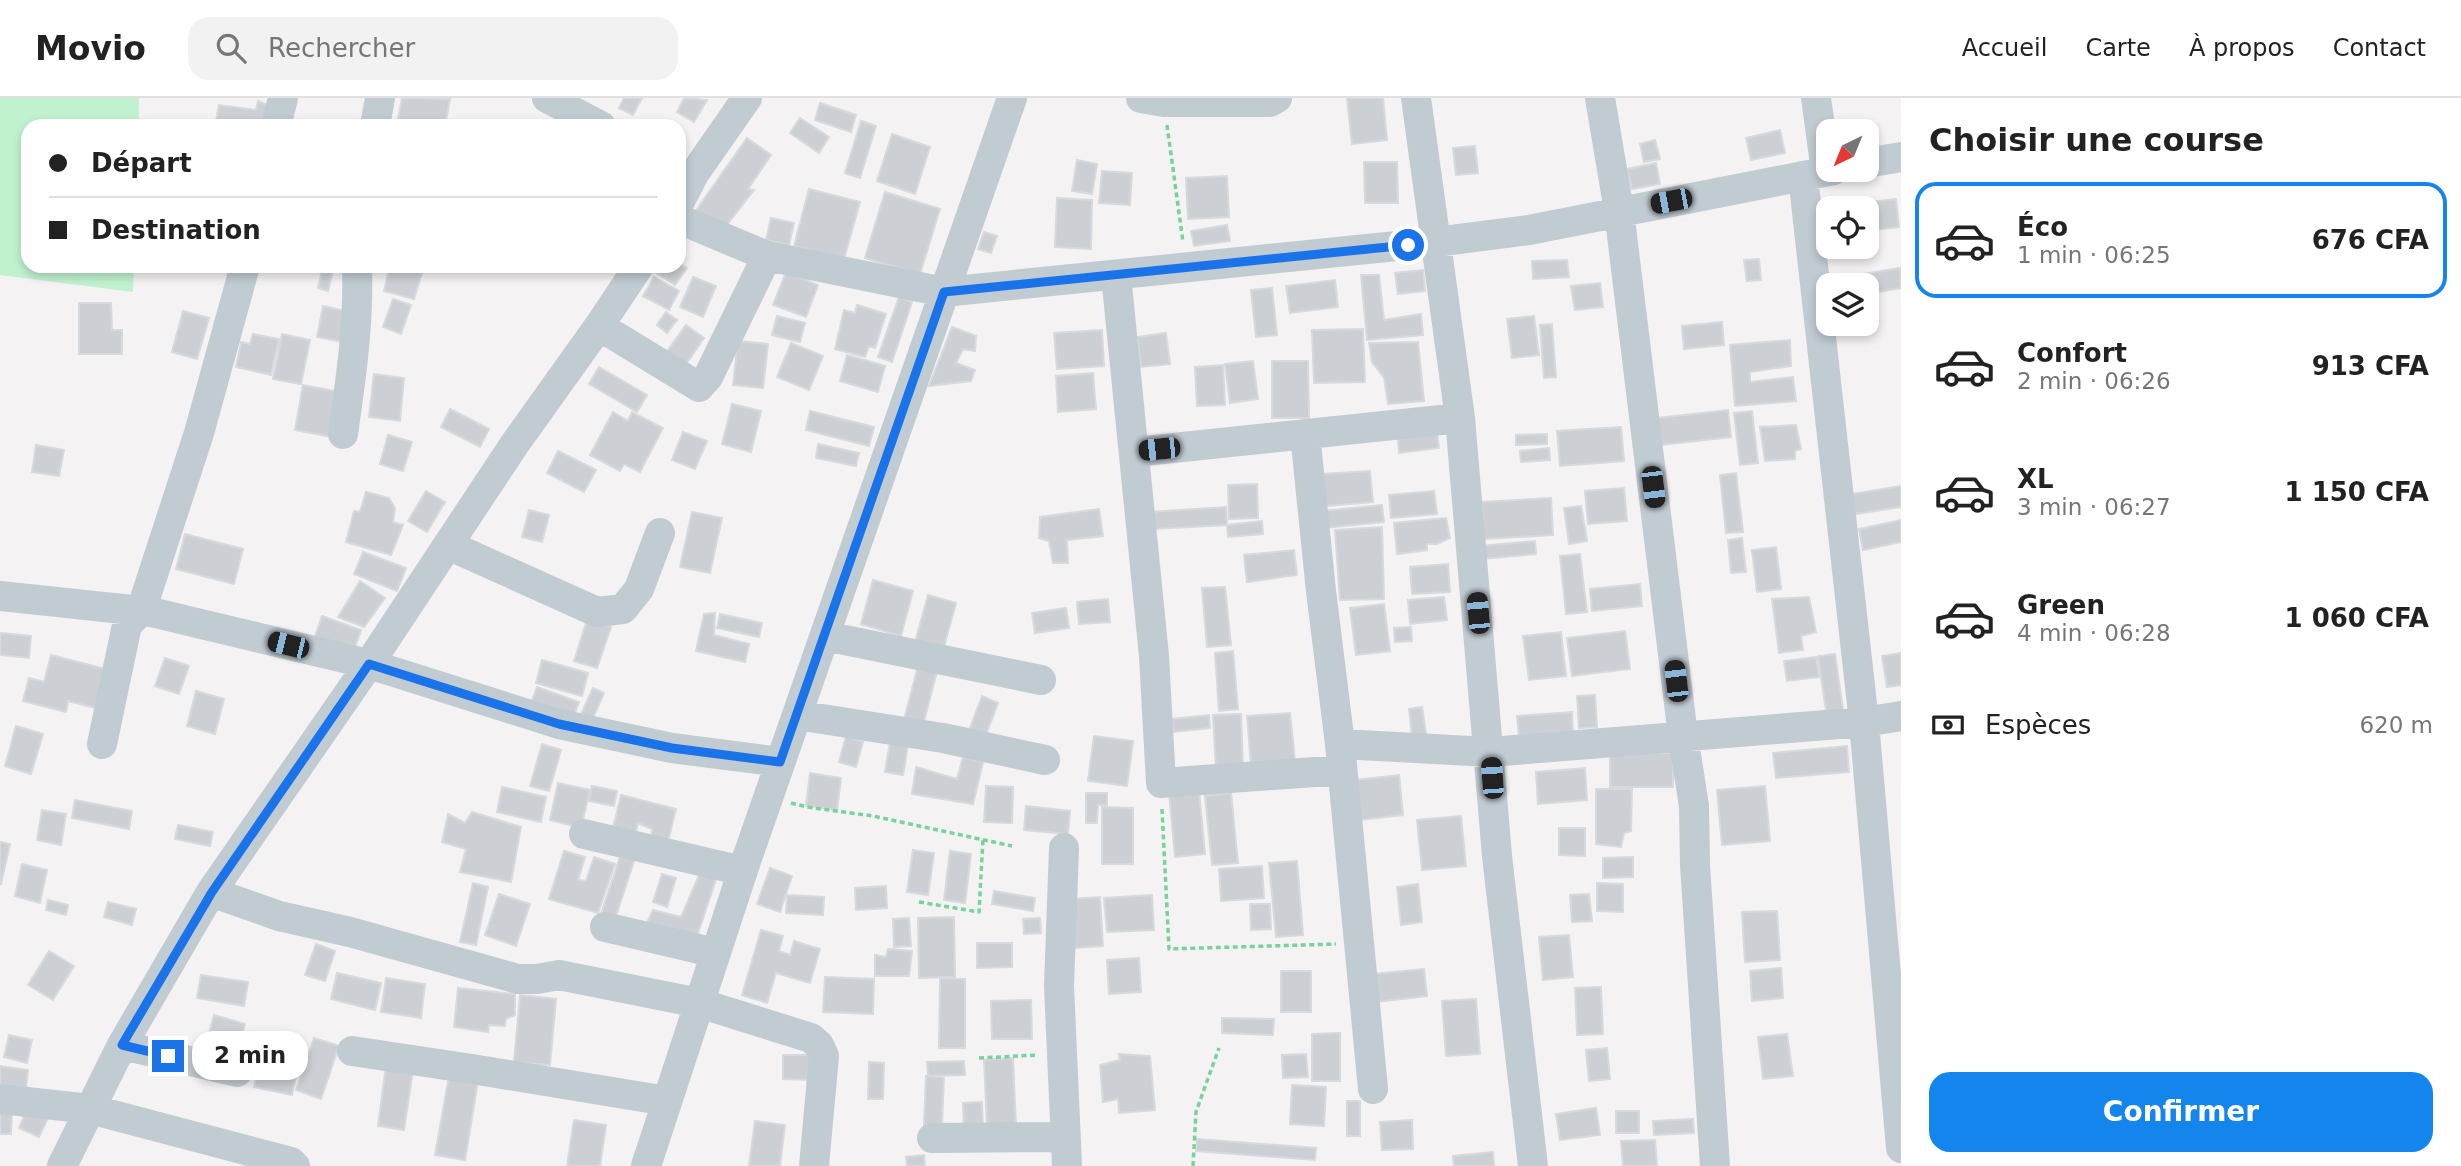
<!DOCTYPE html>
<html lang="fr">
<head>
<meta charset="utf-8">
<style>
  body { margin:0; font-family:"DejaVu Sans",sans-serif; background:#f2f2f2; color:#222; height:100vh; display:flex; flex-direction:column; font-size:26px; white-space:nowrap }
  * { box-sizing:border-box; margin:0 }
  p { font-size:23px; color:#767676 }
  .icon { flex:none; width:38px; height:38px; fill:none; stroke:currentColor; stroke-width:2; stroke-linecap:round; stroke-linejoin:round }
  .map { position:relative; flex:1; overflow:hidden }
  .panel { display:flex; flex-direction:column; background:#fff; width:560px }
  .panel>* { flex:none }
  .banner { position:absolute; left:21px; top:21px; width:665px; height:154px; border-radius:21px; box-shadow:0 4px 10px #0003; display:grid; align-content:center; height:154px; padding:0 28px; background:#fff }
  .needle { width:46px; rotate:223deg }
  .buttons { position:absolute; left:1816px; top:21px; display:grid; gap:14px }
  .buttons a { display:grid; place-items:center; width:63px; height:63px; border-radius:14px; background:#fff; box-shadow:0 4px 10px #0003; font-size:35px }
  .end { position:absolute; width:32px; height:32px; margin:-16px; border:9px solid #1a73e8; background:#fff; box-shadow:0 0 0 4px #fff }
  .from { border-radius:50% }
  .bubble { position:absolute; height:49px; border-radius:21px; background:#fff; box-shadow:0 4px 10px #0003; font-size:23px; font-weight:700; line-height:49px; text-align:center }
  .car { position:absolute; width:21px; height:42px; margin:-21px -10px; border-radius:9px; box-shadow:0 0 5px 2px #0007; background:linear-gradient(#222 24%,#8ab4d8 0 40%,#222 0 76%,#8ab4d8 0 86%,#222 0) }
  .banner b { display:flex; align-items:center; gap:24px; height:66px; font-size:26px }
  .banner b+b { border-top:2px solid #e0e0e0 }
  .banner i { width:18px; height:18px; background:#222 }
  ul { padding:0; list-style:none }
  li { display:flex; align-items:center; gap:21px; height:116px; margin:0 14px 10px; padding:0 14px; border:4px solid transparent; border-radius:21px }
  li div { flex:1 }
  li b { display:block; font-size:26px }
  li em { font-style:normal; font-weight:700 }
  li.active { border-color:#1485ed }
  li>.icon { width:63px; height:63px; stroke-width:1.5 }
  h2 { padding:0 28px; font-size:32px; line-height:84px }
  .pay { display:flex; align-items:center; gap:18px; height:77px; padding:0 28px; font-size:26px }
  .pay p { margin-inline-start:auto }
  .button { display:flex; gap:14px; margin-top:auto; padding:14px 28px }
  .button a { flex:1; height:80px; border-radius:21px; background:#1485ed; color:#fff; font-size:28px; font-weight:700; line-height:80px; text-align:center }
  header { display:flex; align-items:center; gap:42px; box-sizing:border-box; height:98px; padding:0 35px; background:#fff; border-bottom:2px solid #e0e0e0 }
  header strong { font-size:33px }
  nav { display:flex; gap:38px; margin-inline-start:auto; font-size:24px }
  .search { width:490px; height:63px; background:#f2f2f2; display:flex; align-items:center; gap:18px; box-sizing:border-box; padding:0 24px; border-radius:21px; color:#767676; font-size:26px }
  main { display:flex; flex:1; min-height:0 }
  .map>svg:first-child { display:block }
  .green { fill:#c1f2cf }
  .building { fill:#ccd0d4; stroke:#d6d9dd; stroke-width:2 }
  .lines { fill:none; stroke-linecap:round; stroke-linejoin:round }
  .path { stroke:#77d29d; stroke-width:3.5; stroke-dasharray:5 3.5; stroke-linecap:butt }
  .minor { stroke:#c0cbd2; stroke-width:30 }
  .route { stroke:#1a73e8; stroke-width:9 }
</style>
</head>
<body>
<header>
<strong>Movio</strong>
<div class="search"><svg class="icon" aria-label="search" viewBox="0 0 24 24"><circle cx="10" cy="10" r="6"/><path d="M15 15l6 6"/></svg>Rechercher</div>
<nav><a>Accueil</a><a>Carte</a><a>À propos</a><a>Contact</a></nav>
</header>
<main>
<div class="map">
<svg width="1901" height="1068" viewBox="0 0 1901 1068">
  <rect width="100%" height="100%" fill="#f4f2f2"/>
  <path class="green" d="M0 0H139V28H28V168H134L133 194 0 177Z"/>
  <path class="building" d="M402 0 450 1 445 28 397 27Z
    M624 0H642L633 17 619 10Z
    M684 0 707 2 694 24 677 14Z
    M1347 0H1383L1387 42 1352 46Z
    M258 3 271 9 265 28H215L219 7 256 12Z
    M820 5 856 17 851 34 815 22Z
    M800 20 829 39 819 55 790 35Z
    M861 23 876 28 860 80 845 75Z
    M1780 32 1785 55 1751 62 1746 40Z
    M892 36 930 49 915 96 877 83Z
    M747 40 771 57 748 91 754 92 723 132 692 118Z
    M1655 42 1660 61 1644 64 1640 46Z
    M1475 48 1478 75 1456 77 1453 50Z
    M1077 62 1097 66 1092 96 1072 93Z
    M1364 64H1397L1398 105H1365Z
    M1656 65 1660 86 1632 91 1627 71Z
    M1102 73 1132 75 1130 107 1099 105Z
    M1227 78 1229 119 1188 121 1186 80Z
    M809 91 860 104 844 161 794 148Z
    M885 94 940 111 920 176 865 160Z
    M1057 100 1092 102 1091 151 1055 149Z
    M1896 101 1899 129 1873 132 1870 104Z
    M771 120 794 125 789 147 766 142Z
    M1227 127 1230 143 1194 148 1191 133Z
    M984 134 997 138 991 155 978 151Z
    M1759 161 1761 182 1747 183 1744 162Z
    M1567 162 1569 179 1533 181 1532 163Z
    M679 165 687 170 675 187 657 175 662 168H679Z
    M323 168H334L328 193 318 190Z
    M390 168 403 171 404 168H424L414 201 384 193Z
    M1900 170 1901 190 1867 196V187H1865L1863 176Z
    M1423 172 1425 193 1398 196 1395 175Z
    M786 174 818 187 806 219 773 207Z
    M1361 177H1379L1384 222 1421 216 1423 237 1367 242Z
    M654 179 679 193 669 212 643 198Z
    M693 179 716 188 703 219 680 209Z
    M1335 182 1338 209 1290 215 1286 188Z
    M1600 185 1603 209 1575 212 1571 188Z
    M1272 190 1277 237 1256 239 1251 192Z
    M899 199 912 204 892 264 878 259Z
    M393 201 411 207 401 236 383 229Z
    M79 205H111L112 232H122V256H79Z
    M857 207 886 216 875 250 869 248 865 259 835 251 844 212 855 215Z
    M323 208 350 214 344 244 317 239Z
    M183 213 209 220 197 261 172 254Z
    M666 214 677 222 667 235 657 227Z
    M777 218 805 225 800 244 772 237Z
    M1534 218 1539 257 1512 260 1507 221Z
    M1722 224 1724 247 1684 251 1682 228Z
    M1552 226 1556 279 1544 280 1540 227Z
    M686 227 704 240 682 272 663 259Z
    M952 229 976 238 975 253 963 251 956 265 975 272 971 283 929 288Z
    M1363 231 1365 284 1314 285 1312 232Z
    M1102 232 1104 268 1057 271 1054 235Z
    M1166 235 1170 266 1141 269 1137 239Z
    M253 236 279 241 271 277 236 269 241 244 250 246Z
    M282 236 310 242 301 286 273 281Z
    M1790 242 1791 268 1750 274V284L1793 279 1796 303 1735 308 1730 247Z
    M738 243 768 246 763 290 733 287Z
    M1418 244 1424 303 1388 306 1384 280 1372 264 1369 245Z
    M791 245 823 258 809 292 777 279Z
    M847 257 885 268 878 294 840 283Z
    M1253 263 1258 301 1230 305 1225 266Z
    M1272 263H1308L1309 320H1272Z
    M1223 267 1225 307 1197 308 1195 269Z
    M599 269 647 297 637 314 589 286Z
    M1093 275 1096 311 1058 314 1056 278Z
    M374 276 404 280 400 323 369 319Z
    M303 287 340 294 332 339 295 332Z
    M732 306 761 313 751 354 722 346Z
    M450 311 489 331 480 349 441 329Z
    M1728 312 1731 339 1661 347 1658 320Z
    M810 313 874 329 869 348 806 332Z
    M1752 313 1758 365 1740 367 1734 315Z
    M613 314 628 323 632 314 663 330 640 374 624 366 620 373 590 357Z
    M1796 327 1801 351 1795 353V361L1765 363 1760 329Z
    M1621 329 1624 363 1560 368 1557 333Z
    M683 334 707 343 695 371 672 362Z
    M1437 336 1439 350 1399 355 1398 340Z
    M1547 336V346L1516 347V337Z
    M388 337 412 344 403 373 380 366Z
    M818 346 859 355 856 368 816 360Z
    M36 347 64 352 59 378 32 374Z
    M1549 350 1550 362 1521 364 1520 353Z
    M558 353 596 372 584 394 547 375Z
    M1370 373 1373 404 1326 408 1323 376Z
    M1736 375 1743 434 1726 435 1720 377Z
    M1257 386 1258 420 1229 421 1228 387Z
    M1901 388V409L1855 416 1852 396Z
    M1624 390 1627 423 1588 426 1585 393Z
    M426 393 445 404 427 434 408 423Z
    M1434 393 1437 416 1391 420 1389 397Z
    M366 394 389 400 395 410 393 424 403 427 391 457 346 444 354 413 360 414Z
    M1551 400 1553 437 1484 441 1482 404Z
    M1382 407 1384 424 1324 430 1322 413Z
    M1581 408 1587 443 1569 446 1564 410Z
    M1226 409 1227 427 1151 431 1149 414Z
    M1099 411 1103 438 1067 442 1068 465H1053L1049 443 1039 440 1040 419Z
    M529 412 549 417 542 444 522 439Z
    M692 414 722 420 710 475 680 469Z
    M1446 420 1450 440 1437 446H1427V452L1397 456 1394 425Z
    M1901 422V444L1863 452 1859 431Z
    M1262 423 1263 436 1228 439 1227 427Z
    M1382 429 1384 501 1340 502 1335 432Z
    M185 436 243 451 234 486 176 471Z
    M1742 440 1746 474 1731 475 1728 442Z
    M1535 443 1536 456 1482 461 1481 448Z
    M1776 449 1781 491 1757 494 1752 452Z
    M1294 452 1297 477 1247 484 1244 457Z
    M363 454 406 470 397 493 354 476Z
    M1580 456 1587 514 1566 516 1560 458Z
    M1448 466 1450 494 1412 496 1410 469Z
    M873 482 913 493 901 538 861 526Z
    M360 483 385 500 364 529 338 519Z
    M1640 486 1642 508 1592 513 1590 491Z
    M1225 489 1231 547 1207 549 1202 490Z
    M928 497 956 505 942 556 914 548Z
    M1444 499 1447 522 1410 526 1408 502Z
    M1809 499 1816 534 1801 538 1803 552 1779 555 1772 501Z
    M1108 501 1110 524 1079 526 1077 504Z
    M1384 506 1390 553 1356 557 1350 510Z
    M1066 510 1069 530 1035 535 1032 515Z
    M715 515 714 537 749 546 745 564 696 553 704 516Z
    M720 516 762 525 759 539 717 530Z
    M322 518 361 532 352 558 313 544Z
    M587 522 611 529 597 570 574 563Z
    M1411 529 1412 543 1395 544 1394 530Z
    M1625 533 1630 571 1572 578 1567 540Z
    M1561 534 1566 578 1529 582 1523 538Z
    M0 535 31 538 29 560 0 557Z
    M1233 553 1238 611 1219 613 1215 555Z
    M1901 555V587L1887 589 1882 558Z
    M1835 556 1844 618 1827 620 1818 558Z
    M51 557 113 573 103 612 68 603 66 614 23 603 29 580 44 584Z
    M1816 559 1819 579 1787 583 1784 563Z
    M165 560 189 568 179 596 155 588Z
    M542 562 588 575 582 598 536 585Z
    M918 568 937 573 922 631 903 626Z
    M537 589 579 604 572 623 530 608Z
    M593 590 604 595 592 622 581 616Z
    M196 593 224 601 215 636 187 628Z
    M1595 597 1597 629 1579 630 1577 598Z
    M982 598 998 605 983 645 967 638Z
    M1422 609 1426 636 1412 638 1409 611Z
    M1572 614 1573 635 1519 639 1517 618Z
    M1290 615 1295 663 1251 667 1247 618Z
    M1241 616 1243 671 1216 672 1213 617Z
    M1209 617 1210 630 1173 634 1172 621Z
    M16 628 43 636 31 676 5 668Z
    M846 638 863 644 856 669 839 664Z
    M891 638 909 641 903 677 885 674Z
    M1094 638 1133 643 1127 688 1088 683Z
    M542 646 561 652 549 693 530 688Z
    M1847 648 1849 674 1776 680 1773 655Z
    M1610 655H1673V689H1610Z
    M963 659 983 664 973 706 912 696 916 669 957 681Z
    M1585 670 1587 702 1538 706 1536 674Z
    M810 675 841 680 837 712 806 708Z
    M1399 677 1403 717 1360 722 1356 682Z
    M558 685 590 692 581 730 550 722Z
    M592 688 617 693 614 708 589 703Z
    M986 688 1013 689 1012 725 984 724Z
    M1765 688 1770 743 1722 747 1717 692Z
    M502 689 546 699 541 724 497 714Z
    M1596 691H1632L1631 733 1624 735 1621 749 1596 746Z
    M1199 693 1205 756 1175 759 1169 695Z
    M1086 695H1107V707H1098L1097 725H1086Z
    M1231 695 1238 765 1212 767 1205 698Z
    M621 697 676 711 667 748 651 742 652 731 638 725 634 741 612 734Z
    M75 702 132 713 129 731 72 720Z
    M1026 708 1070 713 1068 736 1024 732Z
    M1102 709 1133 710V766H1102Z
    M42 712 66 716 61 747 37 742Z
    M472 714 521 729 511 784 460 774 466 751 442 744 448 716 465 725Z
    M1461 718 1466 768 1422 772 1417 722Z
    M178 727 213 734 210 748 175 741Z
    M1559 730H1585V758L1559 757Z
    M0 744 10 746 1 786H0Z
    M913 752 934 755 928 797 907 794Z
    M564 753 585 759 578 782 586 783 594 759 615 766 598 815 549 801Z
    M622 753 636 757 615 821 601 816Z
    M950 753 971 756 965 805 944 802Z
    M1633 759V779L1603 780V760Z
    M1297 763 1303 837 1276 839 1269 765Z
    M22 766 47 772 40 805 15 798Z
    M1262 768 1264 800 1221 803 1219 771Z
    M770 770 792 778 780 814 757 806Z
    M700 775 716 781 695 844 644 831 653 812 681 819Z
    M662 776 676 780 667 809 653 804Z
    M473 785 488 789 476 847 460 844Z
    M1597 785 1623 786V814L1597 813Z
    M1418 786 1422 824 1401 827 1397 789Z
    M886 788 887 810 856 812 855 790Z
    M994 793 1035 800 1033 813 992 806Z
    M499 796 530 806 516 848 485 837Z
    M1589 796 1592 823 1572 824 1570 797Z
    M787 797 824 799 823 817 786 815Z
    M1152 797 1154 832 1107 834 1104 800Z
    M1100 799 1103 848 1075 850 1073 801Z
    M48 802 68 807 66 817 46 812Z
    M108 804 136 811 132 827 104 819Z
    M1250 806H1270L1271 831 1251 832Z
    M1777 813 1780 862 1745 864 1742 814Z
    M954 819 955 879 919 880 918 820Z
    M909 820 911 848 894 849 893 821Z
    M1040 820 1041 835 1024 836 1023 821Z
    M761 832 783 838 779 853 790 857 794 843 820 851 810 885 776 875 767 905 742 897Z
    M1569 837 1573 879 1543 882 1539 839Z
    M977 845H1012V869L977 870Z
    M316 846 335 853 325 883 305 877Z
    M888 851 912 853 909 878H875V857L886 859Z
    M49 853 74 868 53 902 28 887Z
    M1139 860 1141 894 1109 896 1107 862Z
    M1781 870 1783 900 1752 903 1750 873Z
    M1424 871 1427 898 1368 905 1364 877Z
    M1281 873H1311V914H1281Z
    M337 875 381 885 375 912 331 901Z
    M201 877 248 884 244 908 197 900Z
    M825 879 874 881 873 916 823 914Z
    M386 880 425 886 421 920 381 914Z
    M940 880 965 881V950H939Z
    M1601 889 1603 936 1577 937 1575 890Z
    M458 890 515 896V917L506 921 505 928 489 927 488 934 454 929Z
    M520 897 556 901 550 967 514 964Z
    M1476 901 1480 956 1446 958 1442 903Z
    M1031 902 1032 941H992L991 903Z
    M214 917 245 926 238 952 207 943Z
    M1222 920 1274 921 1273 937 1222 935Z
    M1340 935V983H1312V936Z
    M266 936 303 945 292 997 254 989Z
    M1787 936 1793 978 1763 981 1758 939Z
    M9 937 32 942 27 965 4 959Z
    M314 940 339 948 321 1001 296 992Z
    M1607 950 1610 981 1589 983 1586 952Z
    M1119 956 1150 958 1155 1012 1119 1015 1118 1001 1103 1004 1100 967 1120 962Z
    M1306 956 1308 979 1283 980 1282 957Z
    M783 957H810V982L783 981Z
    M1013 960 1016 1029 987 1030 984 962Z
    M964 963 965 977 928 978 927 964Z
    M869 964 884 965 883 1001H868Z
    M0 968 28 972 26 990 0 987Z
    M386 968 413 972 404 1032 378 1028Z
    M449 978 478 983 465 1062 435 1057Z
    M926 978 944 979 942 1027H924Z
    M1292 987 1326 989 1324 1028 1290 1026Z
    M1347 1003H1360V1038H1347Z
    M982 1004 983 1032H964L963 1005Z
    M1596 1010 1600 1037 1560 1042 1556 1016Z
    M27 1011 48 1020 39 1039 19 1030Z
    M1616 1013H1639V1035H1616Z
    M0 1014H12L11 1036H0Z
    M1693 1021 1694 1035 1654 1037 1653 1023Z
    M574 1022 606 1027 600 1068H567Z
    M1412 1022 1413 1051 1382 1052 1380 1024Z
    M755 1023 785 1027 780 1068H749Z
    M1197 1041 1316 1050 1315 1062 1196 1053Z
    M1655 1042 1657 1068H1623L1621 1043Z
    M1493 1054 1494 1068H1454L1453 1058Z
    M924 1057 925 1068H907L906 1059Z"/>
  <g class="lines">
    <path class="path" d="M1167 27 1183 144
      M791 705 807 709 873 718 1012 748
      M1162 711 1169 851 1336 846
      M919 804 979 814 983 741
      M979 960 1038 957
      M1193 1068 1196 1014 1219 950"/>
    <path class="minor" d="M547 0 601 28
      M1141 0 1164 4H1270L1277 0
      M1416 0 1460 320 1497 758 1533 1068
      M1600 0 1619 113 1683 638 1694 708 1695 767 1715 1068
      M1816 0 1826 73
      M276 28 283 0
      M375 28 380 0
      M1867 65 1901 59
      M1803 78 1864 624 1901 1050
      M679 105 694 76 747 0
      M679 121 767 158 944 194 1436 144 1529 132 1834 72
      M1116 177 1154 558 1161 685 1342 672
      M599 228 699 289 708 279 767 158
      M343 336C351 280 359 225 357 168
      M1305 336 1321 493 1340 646 1373 991
      M1135 354 1460 320
      M448 447 597 514 623 511 639 491 660 435
      M0 498 151 514 369 566 559 626 672 650 780 664
      M825 538 1041 582
      M797 617 943 640 1045 662
      M102 646 127 527 141 513 199 335 245 168
      M1340 646 1490 654 1864 624 1901 618
      M584 736 743 773
      M1064 750 1059 888 1067 1068
      M211 794 279 818 350 834 518 881H537L559 877 699 905 811 940 819 947 824 958 814 1068
      M605 829 716 855
      M122 947 237 974
      M352 953 472 971 667 1003
      M0 1001 90 1011 291 1064 295 1068
      M932 1040 1065 1039
      M62 1068 122 947 211 794 369 566 514 347 599 228 639 168
      M646 1068 745 766 1012 0"/>
  </g>
  <g class="lines">
    <path class="route" d="M168 958 122 947 212 794 369 566 559 626 672 650 780 664 944 194 1408 147"/>
  </g>
</svg>
<div class="buttons">
<a><svg class="needle" viewBox="-14 -14 28 28"><path d="M0-13l5 13h-10z" fill="#e53935"/><path d="M0 13l5-13h-10z" fill="#767676"/></svg></a>
<a><svg class="icon" aria-label="locate" viewBox="0 0 24 24"><circle cx="12" cy="12" r="6"/><path d="M12 2v4M12 18v4M2 12h4M18 12h4"/></svg></a>
<a><svg class="icon" aria-label="layers" viewBox="0 0 24 24"><path d="M12 4l9 5-9 5-9-5zM3 14l9 5 9-5"/></svg></a>
</div>
<i class="end from" style="left:1408px;top:147px"></i>
<i class="end" style="left:168px;top:958px"></i>
<div class="bubble" style="left:192px;top:933px;width:116px">2 min</div>
<i class="car" style="left:1671px;top:103px;rotate:259deg"></i>
<i class="car" style="left:1159px;top:351px;rotate:264deg"></i>
<i class="car" style="left:1653px;top:389px;rotate:173deg"></i>
<i class="car" style="left:1478px;top:515px;rotate:355deg"></i>
<i class="car" style="left:288px;top:547px;rotate:284deg"></i>
<i class="car" style="left:1676px;top:583px;rotate:353deg"></i>
<i class="car" style="left:1492px;top:680px;rotate:356deg"></i>
<div class="banner">
<b><i class="from"></i>Départ</b>
<b><i></i>Destination</b>
</div>
</div>
<section class="panel">
<h2>Choisir une course</h2>
<ul>
<li class="active"><svg class="icon" aria-label="car" viewBox="0 0 24 24"><path d="M5 17H2v-5l4-1 3-4h7l3 4 3 1v5h-3M9 17h6M6 11h13"/><circle cx="7" cy="17" r="2"/><circle cx="17" cy="17" r="2"/></svg><div><b>Éco</b><p>1 min · 06:25</p></div><em>676 CFA</em></li>
<li><svg class="icon" aria-label="car" viewBox="0 0 24 24"><path d="M5 17H2v-5l4-1 3-4h7l3 4 3 1v5h-3M9 17h6M6 11h13"/><circle cx="7" cy="17" r="2"/><circle cx="17" cy="17" r="2"/></svg><div><b>Confort</b><p>2 min · 06:26</p></div><em>913 CFA</em></li>
<li><svg class="icon" aria-label="car" viewBox="0 0 24 24"><path d="M5 17H2v-5l4-1 3-4h7l3 4 3 1v5h-3M9 17h6M6 11h13"/><circle cx="7" cy="17" r="2"/><circle cx="17" cy="17" r="2"/></svg><div><b>XL</b><p>3 min · 06:27</p></div><em>1 150 CFA</em></li>
<li><svg class="icon" aria-label="car" viewBox="0 0 24 24"><path d="M5 17H2v-5l4-1 3-4h7l3 4 3 1v5h-3M9 17h6M6 11h13"/><circle cx="7" cy="17" r="2"/><circle cx="17" cy="17" r="2"/></svg><div><b>Green</b><p>4 min · 06:28</p></div><em>1 060 CFA</em></li>
</ul>
<div class="pay"><svg class="icon" aria-label="cash" viewBox="0 0 24 24"><path d="M3 7h18v10H3z"/><circle cx="12" cy="12" r="2"/></svg>Espèces<p>620 m</p></div>
<div class="button"><a>Confirmer</a></div>
</section>
</main>
</body>
</html>
